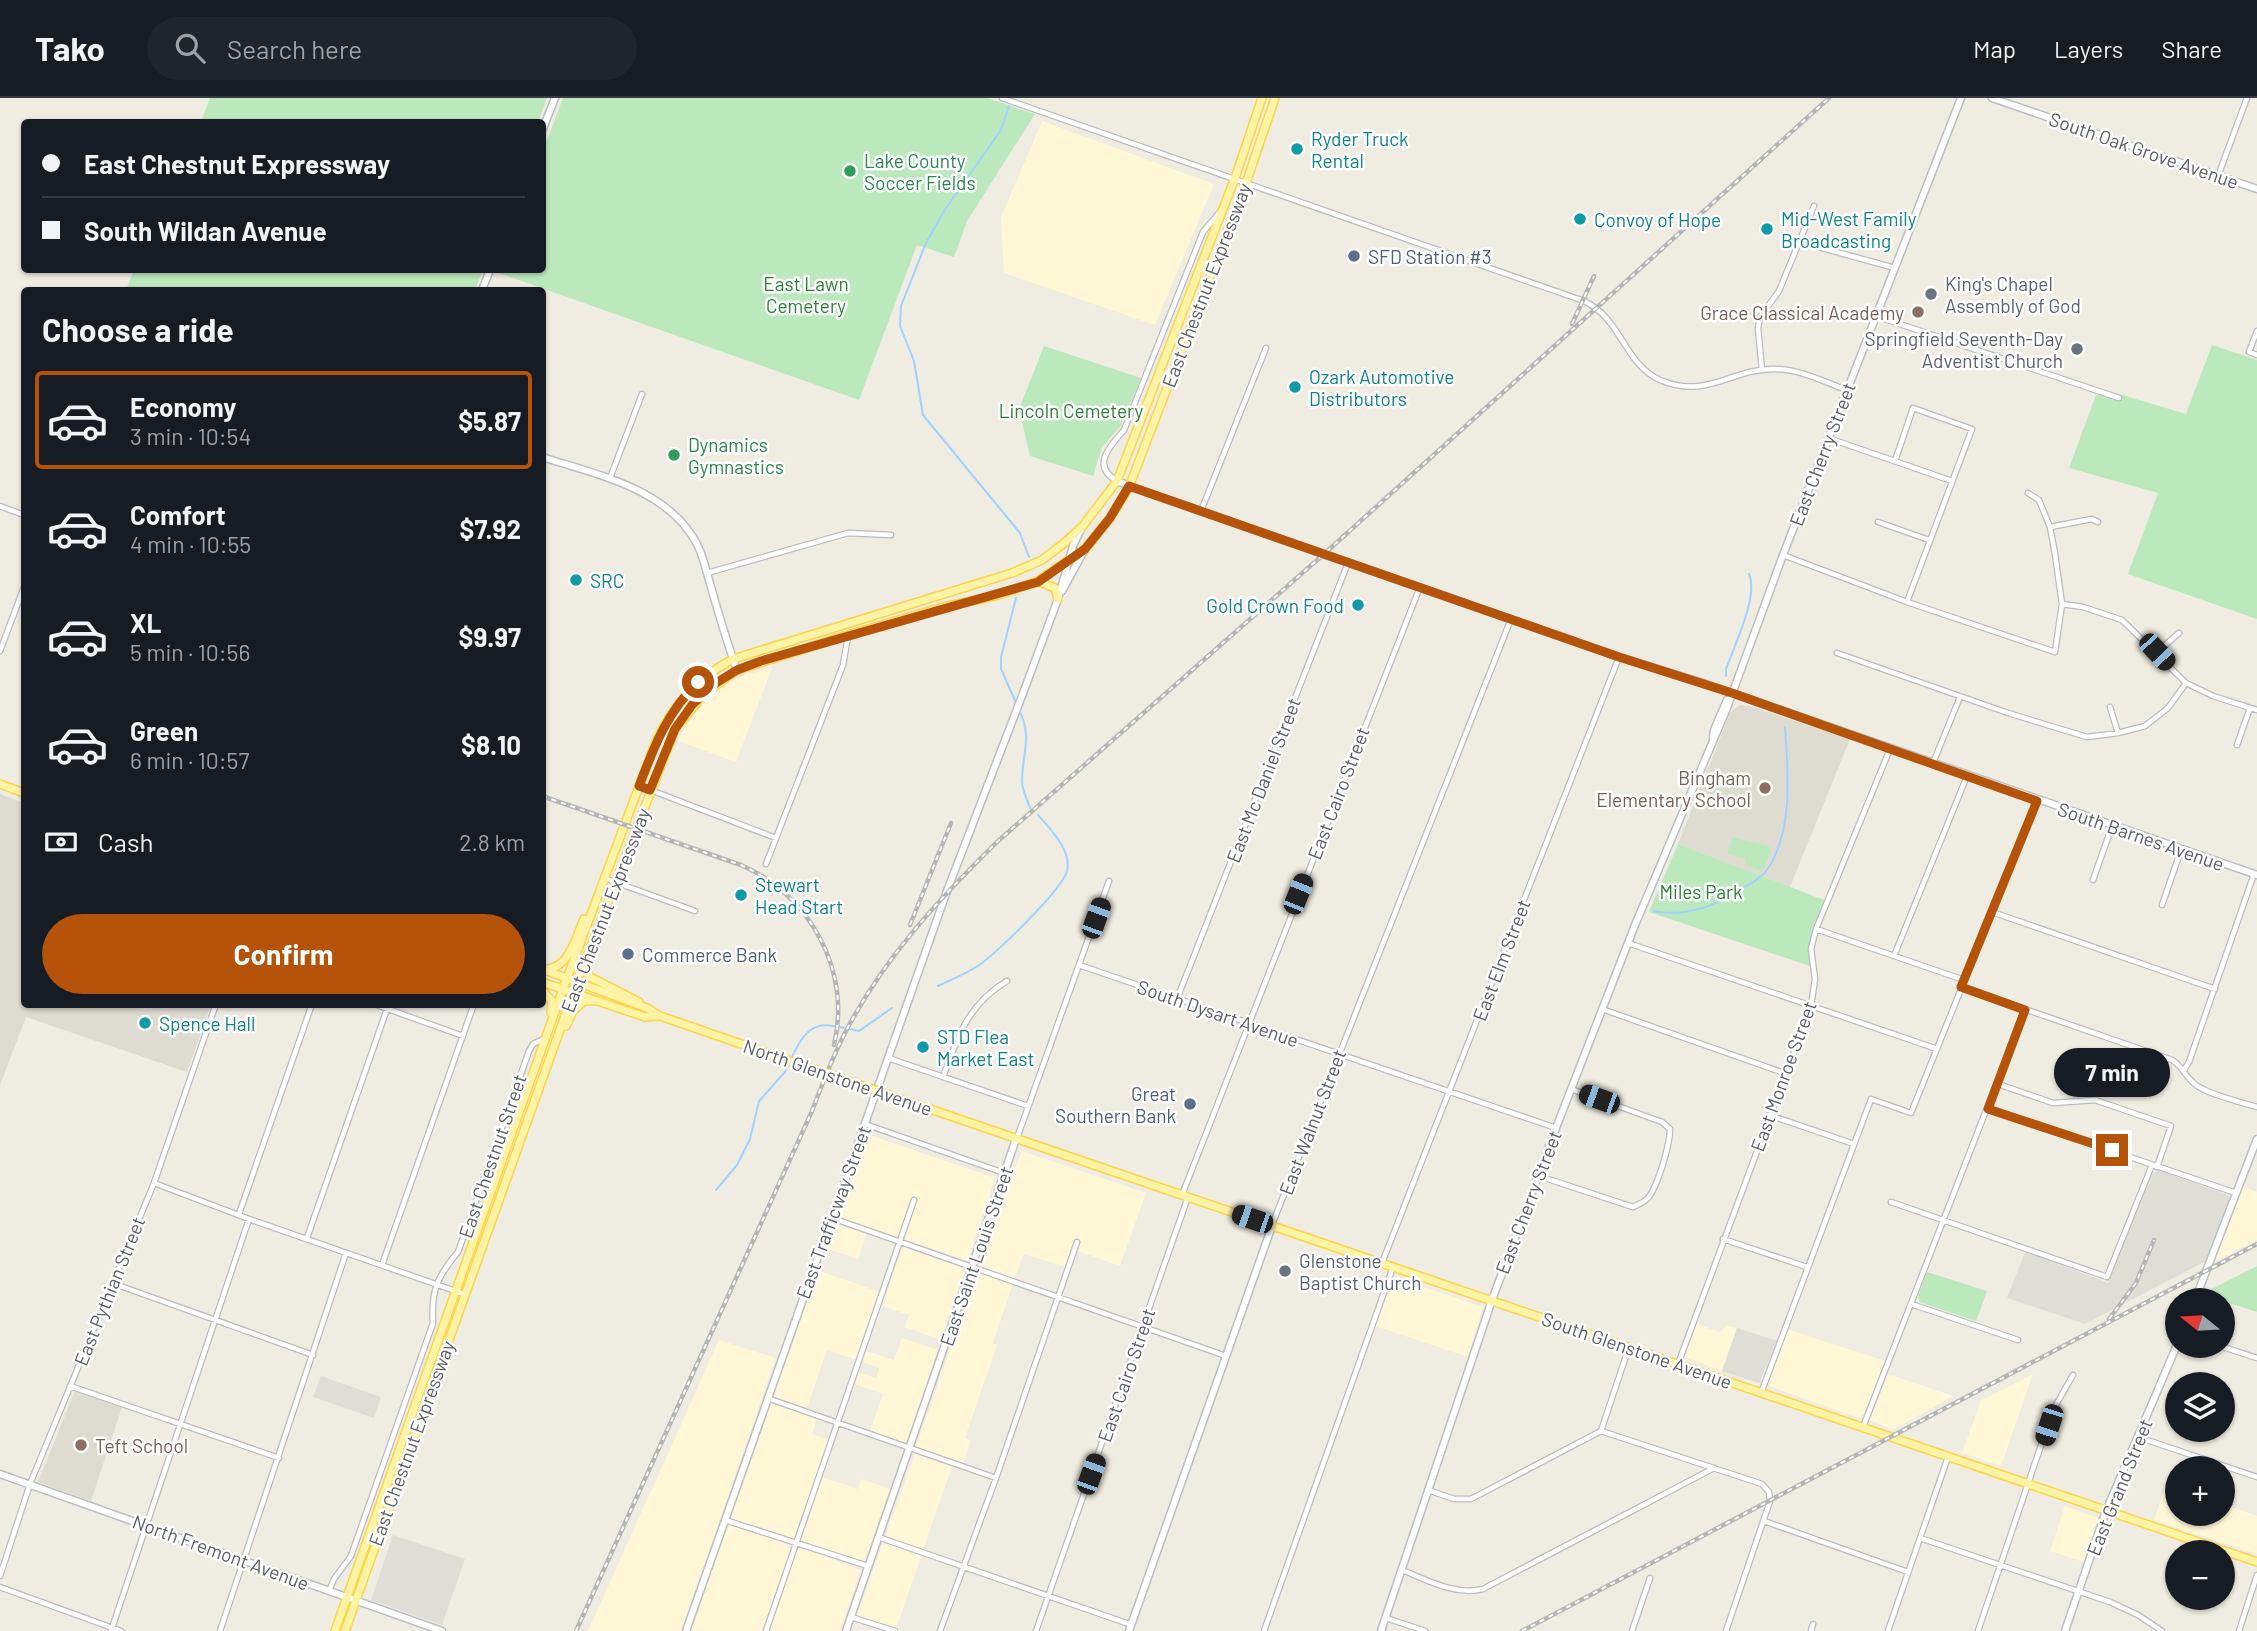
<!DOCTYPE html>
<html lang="en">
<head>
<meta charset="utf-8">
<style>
  body { margin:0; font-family:Barlow,sans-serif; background:#20242c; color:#f1f3f6; height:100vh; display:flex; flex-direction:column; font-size:26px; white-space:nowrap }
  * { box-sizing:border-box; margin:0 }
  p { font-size:23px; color:#9ea1a6 }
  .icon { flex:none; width:38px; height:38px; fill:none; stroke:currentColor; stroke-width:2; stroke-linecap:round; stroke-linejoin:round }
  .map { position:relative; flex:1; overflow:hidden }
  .details { position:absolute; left:21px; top:189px; width:525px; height:721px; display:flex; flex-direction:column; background:#171b24; border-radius:7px; box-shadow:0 2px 5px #0004 }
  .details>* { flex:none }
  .top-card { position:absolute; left:21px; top:21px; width:525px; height:154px; border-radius:7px; box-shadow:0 2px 5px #0004; display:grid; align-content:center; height:154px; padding:0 21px; background:#171b24 }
  .needle { width:46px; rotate:288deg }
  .fabs { position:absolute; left:2165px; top:1190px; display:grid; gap:14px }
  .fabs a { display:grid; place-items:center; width:70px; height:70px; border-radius:50%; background:#171b24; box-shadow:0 2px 5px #0004; font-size:35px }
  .end { position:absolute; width:32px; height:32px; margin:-16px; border:9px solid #b45309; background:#fff; box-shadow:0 0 0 4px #fff }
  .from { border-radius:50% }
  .bubble { position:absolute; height:49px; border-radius:24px; background:#171b24; box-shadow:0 2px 5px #0004; font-size:23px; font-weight:700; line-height:49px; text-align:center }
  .car { position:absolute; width:21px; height:42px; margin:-21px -10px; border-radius:9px; box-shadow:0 0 5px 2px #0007; background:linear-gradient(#222 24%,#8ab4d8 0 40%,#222 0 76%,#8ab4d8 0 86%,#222 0) }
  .top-card b { display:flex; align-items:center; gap:24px; height:66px; font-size:26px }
  .top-card b+b { border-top:2px solid #363941 }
  .top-card i { width:18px; height:18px; background:#f1f3f6 }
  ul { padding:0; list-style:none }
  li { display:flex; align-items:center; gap:21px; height:98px; margin:0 14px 10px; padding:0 7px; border:4px solid transparent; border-radius:7px }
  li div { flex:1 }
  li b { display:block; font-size:26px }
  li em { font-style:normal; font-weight:700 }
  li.on { border-color:#b45309 }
  li>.icon { width:63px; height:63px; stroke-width:1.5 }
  h2 { padding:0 21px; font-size:32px; line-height:84px }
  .pay { display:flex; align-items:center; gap:18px; height:77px; padding:0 21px; font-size:26px }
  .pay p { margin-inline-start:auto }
  .action { display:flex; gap:14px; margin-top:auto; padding:14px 21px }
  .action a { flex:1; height:80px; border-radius:42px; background:#b45309; color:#fff; font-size:28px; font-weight:700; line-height:80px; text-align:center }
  header { display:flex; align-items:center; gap:42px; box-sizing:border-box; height:98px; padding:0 35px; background:#171b24; border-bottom:2px solid #363941 }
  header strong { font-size:33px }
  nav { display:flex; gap:38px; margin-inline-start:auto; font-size:24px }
  .search { width:490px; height:63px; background:#20242c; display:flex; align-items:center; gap:18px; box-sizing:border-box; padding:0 24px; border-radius:38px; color:#9ea1a6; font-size:26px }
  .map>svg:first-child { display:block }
  .commercial { fill:#fff7d6 }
  .industrial { fill:#dfded6 }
  .education { fill:#dedcd0 }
  .green { fill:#bbe9bd }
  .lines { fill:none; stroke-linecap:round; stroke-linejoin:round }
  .stream { stroke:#a1d2ff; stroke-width:2 }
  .street-casing { stroke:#babcc2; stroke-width:7 }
  .secondary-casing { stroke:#babec5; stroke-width:9 }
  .primary-casing { stroke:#ffd44a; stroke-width:10 }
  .street { stroke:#fff; stroke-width:4.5 }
  .secondary { stroke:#fff; stroke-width:6 }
  .primary { stroke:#fff4a6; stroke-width:7 }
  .rail-casing { stroke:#b4b5b5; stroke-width:4.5 }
  .rail { stroke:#fff; stroke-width:2; stroke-dasharray:5; stroke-linecap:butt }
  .primary-bridge-casing { stroke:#ffd44a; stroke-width:10; stroke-linecap:butt }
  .primary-bridge { stroke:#fff4a6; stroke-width:7 }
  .route { stroke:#b45309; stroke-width:9 }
  .culture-dot { fill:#0f9aa8; stroke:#fff; stroke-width:2.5 }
  .leisure-dot { fill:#2e9e5b; stroke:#fff; stroke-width:2.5 }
  .service-dot { fill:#5c6f8a; stroke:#fff; stroke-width:2.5 }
  .worship-dot { fill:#6b7280; stroke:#fff; stroke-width:2.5 }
  .education-dot { fill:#8d6e63; stroke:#fff; stroke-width:2.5 }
  .labels { text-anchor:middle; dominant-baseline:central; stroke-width:5; stroke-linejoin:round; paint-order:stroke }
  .culture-label { font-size:19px; fill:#0d838f; stroke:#fff; text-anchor:start }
  .street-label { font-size:19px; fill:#5a5e64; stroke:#fff }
  .leisure-label { font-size:19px; fill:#27864d; stroke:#fff; text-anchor:start }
  .service-label { font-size:19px; fill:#4e5e75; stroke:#fff; text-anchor:start }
  .park-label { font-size:19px; fill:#2b8332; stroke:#fff }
  .worship-label { font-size:19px; fill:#5b616d; stroke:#fff; text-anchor:start }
  .education-label { font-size:19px; fill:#785e54; stroke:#fff; text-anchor:end }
</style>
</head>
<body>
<header>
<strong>Tako</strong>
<div class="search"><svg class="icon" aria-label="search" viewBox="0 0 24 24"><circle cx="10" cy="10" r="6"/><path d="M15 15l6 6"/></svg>Search here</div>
<nav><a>Map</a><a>Layers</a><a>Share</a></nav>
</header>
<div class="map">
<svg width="2257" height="1533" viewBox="0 0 2257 1533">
  <rect width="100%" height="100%" fill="#efece1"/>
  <path class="commercial" d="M1042 23 1214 86 1155 227 1004 175 1001 119Z
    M772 570 736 664 678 643 686 627 703 606 723 588 745 577Z
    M867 1036 995 1080 968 1163 837 1118 864 1040Z
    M1022 1053 1146 1095 1120 1168 1072 1151 1065 1169 1024 1156 1014 1182 980 1170 979 1165 999 1110Z
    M2242 1088 2257 1094V1142L2219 1161 2214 1160Z
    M834 1126 867 1136 858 1161 825 1150Z
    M903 1149 965 1171 941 1242 905 1229 909 1217 882 1208Z
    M817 1172 880 1194 857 1262 827 1252 807 1310 774 1299 773 1296Z
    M977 1175 1013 1186 993 1245 997 1247 965 1340 971 1343 963 1366 918 1351 916 1348Z
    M1394 1179 1483 1209 1468 1259 1375 1228Z
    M1696 1226 1721 1234 1726 1227 1737 1230 1722 1273 1685 1259Z
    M1787 1231 1885 1263 1863 1319 1858 1320 1769 1288V1281Z
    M902 1240 938 1252 907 1343 903 1345 870 1333 883 1296 855 1286 859 1275 876 1280 879 1270 863 1264 866 1253 894 1262Z
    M719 1242 776 1260 681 1533H588Z
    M1888 1276 1953 1298 1893 1332 1870 1322Z
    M2033 1276 2001 1368 1962 1355 1981 1302Z
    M773 1305 817 1320 812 1336 829 1342 794 1441 733 1421 731 1418 769 1306Z
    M915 1356 952 1369 923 1452 887 1440 886 1437Z
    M822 1379 858 1391 861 1381 890 1391 864 1465 800 1442Z
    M2166 1387 2177 1391V1416H2222L2223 1406 2257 1418V1456L2154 1422Z
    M2065 1408 2101 1421 2087 1465 2050 1453Z
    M732 1428 787 1446 791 1450 762 1533H691L726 1431Z
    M888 1445 922 1456 896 1531 860 1519 857 1516 882 1447Z
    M801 1450 861 1472 840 1533H768L796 1453Z"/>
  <path class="industrial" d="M2158 1072 2228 1097 2230 1104 2206 1163 2085 1226 2007 1200 2025 1154 2108 1185 2152 1077Z
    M1737 1230 1777 1243 1759 1285 1722 1273Z
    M321 1278 381 1299 374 1320 313 1299Z
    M393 1437 465 1461 442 1527 371 1502Z"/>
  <path class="education" d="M1739 607 1749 608 1850 641 1790 789 1678 746 1730 615Z
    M0 696 24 705V906L211 907 187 974 26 919 0 987Z
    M75 1293 122 1309 91 1403 38 1384Z"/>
  <path class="green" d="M210 0H547L538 24H201Z
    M563 0H987L1035 16 967 123 954 159 917 147 859 302 496 174 497 172H542L543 53Z
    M134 172H483L475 192H126Z
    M2212 247 2257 262V521L2128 476 2158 395 2069 370 2096 297 2112 294 2186 316Z
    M1044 248 1141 280 1120 329 1102 349 1093 378 1030 358 1019 311Z
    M1733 739C1746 744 1757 744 1770 749L1771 753 1764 770 1759 772 1746 767V760L1727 756Z
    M1678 746 1824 802 1809 844 1810 868 1649 814Z
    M2257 1168V1214L2202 1196Z
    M1927 1174 1987 1193 1976 1223 1920 1204 1918 1199Z"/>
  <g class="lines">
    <path class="stream" d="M1009 8 1001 32 946 110 926 145 901 208 900 228 914 263 923 317 1020 435 1029 459
      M1016 500 1001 559V571L1017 607
      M1726 578V571C1734 548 1759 498 1749 476
      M1019 612C1033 639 1022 656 1022 683 1022 692 1027 701 1030 710
      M1654 813C1676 819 1708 811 1727 799 1739 792 1759 783 1767 772 1794 732 1788 673 1785 629
      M938 888C952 881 969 875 982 865 999 852 1062 792 1067 773 1072 752 1050 731 1038 717
      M791 961C809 921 821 924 859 933L892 910
      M716 1092 737 1067 750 1041 759 1003 785 974 789 966"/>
    <g class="street-casing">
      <path id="street" d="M1002 0 1584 203C1622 221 1624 266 1660 282 1707 302 1732 270 1775 271 1799 271 1825 284 1847 292
        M2218 78 2247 0
        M1800 144 1895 170
        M1876 218 2119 300
        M2257 233 2249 254 2257 257
        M1762 272 1758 230 1760 219 1779 193 1814 108
        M1828 340 1952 383
        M1895 363 1913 310 1972 331 1907 504
        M610 380 642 296
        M1117 383C1091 368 1109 349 1124 332L1203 134 1219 115
        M0 408 24 417
        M1201 413 1266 250
        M1878 424 1929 442
        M2050 429 2092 421 2098 424
        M1783 457 1907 504 2055 554 2062 506 2055 456 2050 429 2039 402 2028 395
        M707 475 848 435 891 437
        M2062 506 2083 509 2122 522 2186 585 2213 598 2257 612
        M0 553 24 489
        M2157 554 2179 535
        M1837 555 2008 615 2087 639 2118 635 2145 628 2168 610 2186 585
        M2110 609 2118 635
        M2237 647 2250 610
        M1933 665 1960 599
        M640 688 776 740
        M766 766 843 567 848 538
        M604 780 695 813
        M2093 782 2112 728
        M2162 807 2181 752
        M1992 814 2215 891
        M1816 831 1964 882
        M1628 845 1937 951
        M1894 858 1967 678
        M1079 867 1556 1030
        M1961 889 2172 962C2184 969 2187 983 2199 989 2216 999 2238 1003 2257 1009
        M1177 901 1348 465
        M374 906 463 938
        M1602 911 1784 975
        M888 960 1028 1008
        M2184 972 2189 964 2254 776
        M943 979C958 938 968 906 1007 883
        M1998 986 2053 1005 2095 1002 2171 1028 2157 1069
        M1988 1011 2236 1095
        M1769 1017 1854 1046
        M865 1026 1004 1075
        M1017 1040 1109 783
        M1539 1078 1633 1109C1639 1106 1643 1105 1648 1100 1658 1088 1670 1046 1670 1031L1662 1024 1571 991
        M154 1085 249 1121 464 1196
        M1182 1097 1420 489
        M1891 1104 2107 1179 2152 1067
        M239 1116 312 906
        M832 1120 1226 1258
        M1272 1127 1511 521
        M307 1140 387 911
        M1723 1141 1807 1169
        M1382 1165 1619 559
        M382 1167 474 906
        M112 1185 313 1257
        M1911 1206 2018 1242
        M2220 1248 2257 1260
        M1678 1266 1811 908 1815 881 1811 851 1816 831 1890 651
        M70 1288 279 1360
        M1761 1295 1871 1001 1911 1015 2037 703
        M767 1300 996 1380
        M1863 1329 2025 912
        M1601 1333 1629 1249
        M2138 1339 2257 1379
        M1428 1392 1454 1401H1471L1601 1333 1762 1386 1769 1394 1770 1403 1726 1533
        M725 1422 868 1468
        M1764 1423 1908 1474
        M878 1439 1132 1527
        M1920 1440 2110 1504 2138 1517 2162 1533
        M1402 1472C1427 1482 1456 1498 1483 1491L1714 1370
        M0 1478 30 1386 154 1085 216 906
        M0 1489 121 1533
        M329 1493 334 1481 351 1458 433 1225C431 1192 437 1179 458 1154L529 953 533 946 544 941
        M851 1519 895 1533
        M1386 1520 1425 1533
        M111 1533 249 1121
        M220 1533 346 1155
        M766 1533 914 1102
        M940 1533 996 1380 1077 1144
        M1036 1533 1188 1099
        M1264 1533 1393 1169
        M1632 1533 1650 1480
        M1811 1533 1813 1526
        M1888 1533 1948 1359
        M1978 1533 2053 1312 2073 1277
        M2239 1533 2257 1477"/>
    </g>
    <g class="secondary-casing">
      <path id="secondary" d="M1992 0 2257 91
        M542 33 555 0
        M482 192 490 172
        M542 359C598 377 670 391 698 448 704 461 707 476 711 489 719 517 727 545 737 572
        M1117 383 1134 390 1619 559 1703 585 2257 777
        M1062 493 1085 451
        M1713 641 1714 632 1727 602
        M2195 1202 2257 1041
        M0 1376 442 1533
        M686 1533 947 793 1022 598 1058 501 1073 448 1081 431
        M846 1533 1016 1041
        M1129 1533 1272 1128
        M1381 1533 1492 1202 1556 1030 1635 827 1727 610 1783 457 1961 0
        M2065 1533 2106 1413 2177 1247"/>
    </g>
    <g class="primary-casing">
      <path id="primary" d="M1039 484 1055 490 1058 501
        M0 686 24 695
        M587 863 586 871 590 879 639 904
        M542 871 647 910 660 918 750 949
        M548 871C570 868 576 839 584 821
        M542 884 645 919 660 918
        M542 892 552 903 551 915
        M566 928 573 913 584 903H599
        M965 1023 2257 1464
        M335 1533 563 891 655 646C672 608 696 581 733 561L1012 475 1042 462 1063 446 1082 429 1117 383 1235 80 1262 0
        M345 1533 577 884 675 631 704 596 737 572 848 537 940 510 998 497 1038 483 1085 451 1110 420 1129 389 1246 85 1275 0"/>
    </g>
    <use href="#street" class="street"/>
    <use href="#secondary" class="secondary"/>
    <use href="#primary" class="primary"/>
    <g class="rail-casing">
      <path id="rail" d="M1572 226 1594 178
        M542 698 741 767C810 797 852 873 834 947
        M910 827 951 725
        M2109 1221 2136 1185 2154 1142
        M576 1533 812 1013C822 987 832 960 845 935 883 861 939 801 997 744L1324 456 1829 0
        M1522 1533 2257 1146"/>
    </g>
    <use href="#rail" class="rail"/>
    <g class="primary-bridge-casing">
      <path id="primary-bridge" d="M750 949 965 1023"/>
    </g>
    <use href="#primary-bridge" class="primary-bridge"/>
  </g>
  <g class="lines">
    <path class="route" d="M698 584C667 614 654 649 639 688L650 692 675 631 692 607 716 585 737 572 761 563 1038 484 1085 451 1110 420 1129 388 1619 559 1732 595 2037 703 1961 889 2025 912 1988 1011 2112 1052"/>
  </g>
  <g class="culture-dot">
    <circle cx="1297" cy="51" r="7"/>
    <circle cx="1580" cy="121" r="7"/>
    <circle cx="1767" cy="131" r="7"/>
    <circle cx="1295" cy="289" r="7"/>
    <circle cx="576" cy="482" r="7"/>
    <circle cx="1358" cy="507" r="7"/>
    <circle cx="741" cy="797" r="7"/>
    <circle cx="145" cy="925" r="7"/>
    <circle cx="923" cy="949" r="7"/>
  </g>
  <g class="leisure-dot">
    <circle cx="850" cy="73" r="7"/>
    <circle cx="674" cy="357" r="7"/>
  </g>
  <g class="service-dot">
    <circle cx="1354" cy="158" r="7"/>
    <circle cx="628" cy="856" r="7"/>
    <circle cx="1190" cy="1006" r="7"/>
  </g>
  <g class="worship-dot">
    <circle cx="1931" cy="196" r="7"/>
    <circle cx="2077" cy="251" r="7"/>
    <circle cx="1285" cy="1173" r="7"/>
  </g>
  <g class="education-dot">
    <circle cx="1918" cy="214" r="7"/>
    <circle cx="1765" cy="690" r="7"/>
    <circle cx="81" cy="1347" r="7"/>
  </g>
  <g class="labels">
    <g class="culture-label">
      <text x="1311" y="40">Ryder Truck<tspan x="1311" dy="22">Rental</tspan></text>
      <text x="1781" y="120">Mid-West Family<tspan x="1781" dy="22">Broadcasting</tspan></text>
      <text x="1594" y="121">Convoy of Hope</text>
      <text x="1309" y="278">Ozark Automotive<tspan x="1309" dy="22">Distributors</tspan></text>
      <text x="590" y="482">SRC</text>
      <text x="1344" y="507" text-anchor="end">Gold Crown Food</text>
      <text x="755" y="786">Stewart<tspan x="755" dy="22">Head Start</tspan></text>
      <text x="159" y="925">Spence Hall</text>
      <text x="937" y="938">STD Flea<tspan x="937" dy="22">Market East</tspan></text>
    </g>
    <g class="street-label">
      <text transform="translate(2144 52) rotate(19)">South Oak Grove Avenue</text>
      <text transform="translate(1206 187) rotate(-69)">East Chestnut Expressway</text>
      <text transform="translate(1822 356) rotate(-69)">East Cherry Street</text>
      <text transform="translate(1263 682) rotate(-69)">East Mc Daniel Street</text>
      <text transform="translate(1338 695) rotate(-69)">East Cairo Street</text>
      <text transform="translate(2141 738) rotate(19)">South Barnes Avenue</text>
      <text transform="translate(605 812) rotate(-69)">East Chestnut Expressway</text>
      <text transform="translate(1501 862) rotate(-69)">East Elm Street</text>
      <text transform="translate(1218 915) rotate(19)">South Dysart Avenue</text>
      <text transform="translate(1783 978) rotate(-70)">East Monroe Street</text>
      <text transform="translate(838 979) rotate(19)">North Glenstone Avenue</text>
      <text transform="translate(1312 1024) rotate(-69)">East Walnut Street</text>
      <text transform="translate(492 1058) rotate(-71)">East Chestnut Street</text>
      <text transform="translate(1528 1104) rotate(-69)">East Cherry Street</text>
      <text transform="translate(833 1114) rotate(-70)">East Trafficway Street</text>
      <text transform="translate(976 1158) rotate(-71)">East Saint Louis Street</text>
      <text transform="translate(109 1193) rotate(-68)">East Pythian Street</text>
      <text transform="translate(1637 1252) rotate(19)">South Glenstone Avenue</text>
      <text transform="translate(1126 1277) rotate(-71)">East Cairo Street</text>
      <text transform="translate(411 1345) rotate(-70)">East Chestnut Expressway</text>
      <text transform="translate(2119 1389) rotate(-68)">East Grand Street</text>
      <text transform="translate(221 1454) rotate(20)">North Fremont Avenue</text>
    </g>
    <g class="leisure-label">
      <text x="864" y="62">Lake County<tspan x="864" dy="22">Soccer Fields</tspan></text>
      <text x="688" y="346">Dynamics<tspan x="688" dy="22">Gymnastics</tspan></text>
    </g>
    <g class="service-label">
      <text x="1368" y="158">SFD Station #3</text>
      <text x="642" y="856">Commerce Bank</text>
      <text x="1176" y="995" text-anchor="end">Great<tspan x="1176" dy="22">Southern Bank</tspan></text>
    </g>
    <g class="park-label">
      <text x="806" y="185">East Lawn<tspan x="806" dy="22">Cemetery</tspan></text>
      <text x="1071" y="312">Lincoln Cemetery</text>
      <text x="1701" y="793">Miles Park</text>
    </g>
    <g class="worship-label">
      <text x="1945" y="185">King's Chapel<tspan x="1945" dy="22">Assembly of God</tspan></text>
      <text x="2063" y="240" text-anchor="end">Springfield Seventh-Day<tspan x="2063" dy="22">Adventist Church</tspan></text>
      <text x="1299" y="1162">Glenstone<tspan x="1299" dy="22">Baptist Church</tspan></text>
    </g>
    <g class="education-label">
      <text x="1904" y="214">Grace Classical Academy</text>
      <text x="1751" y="679">Bingham<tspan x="1751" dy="22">Elementary School</tspan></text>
      <text x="95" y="1347" text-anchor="start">Teft School</text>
    </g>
  </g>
</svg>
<div class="fabs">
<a><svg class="needle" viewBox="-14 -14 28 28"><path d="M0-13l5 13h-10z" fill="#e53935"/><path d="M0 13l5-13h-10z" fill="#9ea1a6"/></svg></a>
<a><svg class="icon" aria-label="layers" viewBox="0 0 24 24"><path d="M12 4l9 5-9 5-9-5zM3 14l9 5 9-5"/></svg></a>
<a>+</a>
<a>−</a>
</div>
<i class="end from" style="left:698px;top:584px"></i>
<i class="end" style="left:2112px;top:1052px"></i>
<div class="bubble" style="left:2054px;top:950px;width:116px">7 min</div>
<i class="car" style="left:2157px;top:554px;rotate:137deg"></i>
<i class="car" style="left:1298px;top:796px;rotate:22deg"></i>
<i class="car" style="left:1096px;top:820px;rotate:20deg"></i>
<i class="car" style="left:1599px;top:1001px;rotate:290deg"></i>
<i class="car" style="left:1252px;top:1121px;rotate:289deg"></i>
<i class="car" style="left:2049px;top:1327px;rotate:198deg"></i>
<i class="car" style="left:1091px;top:1376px;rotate:20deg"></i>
<div class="top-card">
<b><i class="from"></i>East Chestnut Expressway</b>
<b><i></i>South Wildan Avenue</b>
</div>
<section class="details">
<h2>Choose a ride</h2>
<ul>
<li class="on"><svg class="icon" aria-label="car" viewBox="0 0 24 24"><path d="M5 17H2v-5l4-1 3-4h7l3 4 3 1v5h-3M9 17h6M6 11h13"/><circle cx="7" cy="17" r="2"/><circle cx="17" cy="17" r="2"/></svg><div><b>Economy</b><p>3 min · 10:54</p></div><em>$5.87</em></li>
<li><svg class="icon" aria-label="car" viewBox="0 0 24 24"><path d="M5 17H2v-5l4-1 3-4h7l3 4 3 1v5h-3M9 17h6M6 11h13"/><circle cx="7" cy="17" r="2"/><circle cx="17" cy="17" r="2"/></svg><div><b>Comfort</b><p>4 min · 10:55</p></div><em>$7.92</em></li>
<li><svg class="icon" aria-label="car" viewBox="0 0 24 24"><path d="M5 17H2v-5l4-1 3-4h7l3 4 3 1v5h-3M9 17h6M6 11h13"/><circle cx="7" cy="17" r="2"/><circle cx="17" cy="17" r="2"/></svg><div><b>XL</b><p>5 min · 10:56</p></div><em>$9.97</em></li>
<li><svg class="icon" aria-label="car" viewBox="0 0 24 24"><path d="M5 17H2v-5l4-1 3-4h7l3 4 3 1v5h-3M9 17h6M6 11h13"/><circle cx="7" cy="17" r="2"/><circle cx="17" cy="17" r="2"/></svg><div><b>Green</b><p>6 min · 10:57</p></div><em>$8.10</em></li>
</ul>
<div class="pay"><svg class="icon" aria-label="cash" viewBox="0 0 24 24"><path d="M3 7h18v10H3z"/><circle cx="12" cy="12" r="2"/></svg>Cash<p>2.8 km</p></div>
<div class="action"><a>Confirm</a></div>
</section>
</div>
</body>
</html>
